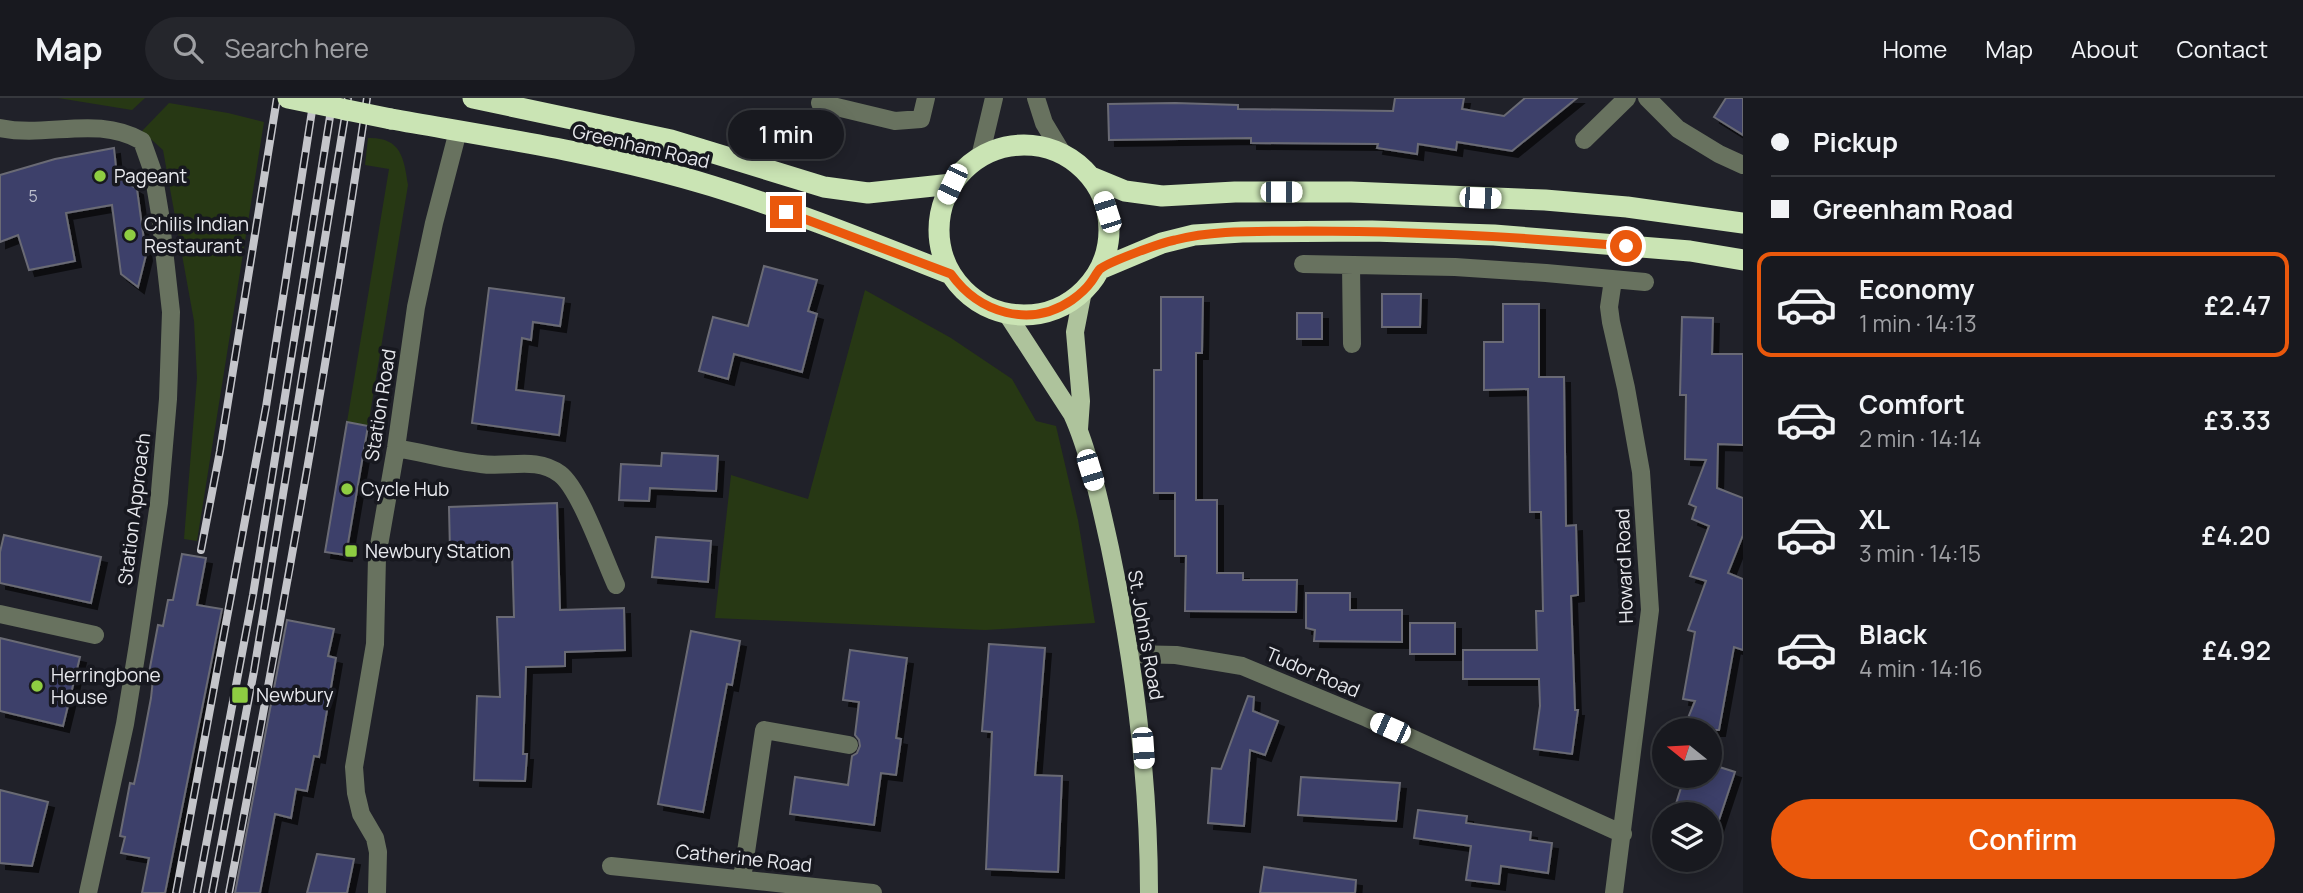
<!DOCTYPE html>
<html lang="en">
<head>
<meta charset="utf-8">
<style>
  body { margin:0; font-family:Manrope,sans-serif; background:#25262c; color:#f1f3f6; height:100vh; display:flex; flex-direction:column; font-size:26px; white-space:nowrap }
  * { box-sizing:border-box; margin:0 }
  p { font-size:23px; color:#9fa0a4 }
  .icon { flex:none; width:38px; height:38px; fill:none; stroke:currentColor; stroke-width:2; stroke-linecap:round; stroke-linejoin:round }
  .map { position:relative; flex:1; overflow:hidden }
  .panel { display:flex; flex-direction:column; background:#18191f; width:560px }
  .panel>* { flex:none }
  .guide { display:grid; align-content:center; height:154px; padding:0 28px; background:#18191f }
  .needle { width:46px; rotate:288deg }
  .tools { position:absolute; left:1652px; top:620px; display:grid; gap:14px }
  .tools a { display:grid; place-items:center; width:70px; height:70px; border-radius:50%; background:#18191f; box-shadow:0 4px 18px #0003,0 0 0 2px #36383d; font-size:35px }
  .end { position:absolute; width:32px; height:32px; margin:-16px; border:9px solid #ea580c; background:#fff; box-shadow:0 0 0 4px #fff }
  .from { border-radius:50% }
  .bubble { position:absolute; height:49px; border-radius:24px; background:#18191f; box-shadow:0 4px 18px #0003,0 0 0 2px #36383d; font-size:23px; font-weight:600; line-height:49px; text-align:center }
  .car { position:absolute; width:21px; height:42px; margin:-21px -10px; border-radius:9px; box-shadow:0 0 5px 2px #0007; background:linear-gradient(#fff 24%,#345 0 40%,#fff 0 76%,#345 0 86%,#fff 0) }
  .guide b { display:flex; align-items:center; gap:24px; height:66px; font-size:26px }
  .guide b+b { border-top:2px solid #36383d }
  .guide i { width:18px; height:18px; background:#f1f3f6 }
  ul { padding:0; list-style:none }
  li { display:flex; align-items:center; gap:21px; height:105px; margin:0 14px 10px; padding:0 14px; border:4px solid transparent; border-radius:14px }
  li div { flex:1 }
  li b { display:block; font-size:26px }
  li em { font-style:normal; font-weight:600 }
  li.on { border-color:#ea580c }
  li>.icon { width:63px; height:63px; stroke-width:1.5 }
  .button { display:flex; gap:14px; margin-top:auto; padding:14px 28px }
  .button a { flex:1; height:80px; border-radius:42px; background:#ea580c; color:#fff; font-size:28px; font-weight:600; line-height:80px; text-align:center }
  header { display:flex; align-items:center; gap:42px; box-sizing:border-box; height:98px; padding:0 35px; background:#18191f; border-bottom:2px solid #36383d }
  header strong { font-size:33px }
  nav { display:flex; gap:38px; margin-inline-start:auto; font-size:24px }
  .search { width:490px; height:63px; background:#25262c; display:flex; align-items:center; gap:18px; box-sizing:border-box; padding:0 24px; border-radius:38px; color:#9fa0a4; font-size:26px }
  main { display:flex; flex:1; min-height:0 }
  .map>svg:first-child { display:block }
  .green { fill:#273814 }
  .building { fill:#3c416a; stroke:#6a6b74; stroke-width:2; filter:url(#shadow) }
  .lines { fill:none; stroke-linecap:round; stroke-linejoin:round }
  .minor { stroke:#68725f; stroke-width:18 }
  .major { stroke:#aec39c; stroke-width:18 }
  .highway { stroke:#cae4b4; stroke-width:21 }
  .rail-casing { stroke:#c4c5ca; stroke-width:8 }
  .rail { stroke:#17181f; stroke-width:5; stroke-dasharray:16; stroke-linecap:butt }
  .highway-bridge { stroke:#cae4b4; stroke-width:21 }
  .route { stroke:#ea580c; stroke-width:9 }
  .poi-dot { fill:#8ecd42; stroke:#17181f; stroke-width:2.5 }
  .labels { text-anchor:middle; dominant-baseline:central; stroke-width:7; stroke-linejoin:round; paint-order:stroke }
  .number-label { font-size:16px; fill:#bdbfcd }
  .street-label { font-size:19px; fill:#e8e9ee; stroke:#17181f }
  .poi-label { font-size:19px; fill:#e8e9ee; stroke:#17181f; text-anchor:start }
</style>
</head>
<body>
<header>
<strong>Map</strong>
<div class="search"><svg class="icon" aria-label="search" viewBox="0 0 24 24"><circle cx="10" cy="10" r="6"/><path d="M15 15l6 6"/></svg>Search here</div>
<nav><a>Home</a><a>Map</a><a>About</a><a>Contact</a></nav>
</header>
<main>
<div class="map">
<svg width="1743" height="795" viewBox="0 0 1743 795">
  <defs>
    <filter id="shadow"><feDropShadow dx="6" dy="6" stdDeviation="0" flood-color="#0009"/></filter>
  </defs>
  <rect width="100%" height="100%" fill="#202129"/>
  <path class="green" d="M58 0H145L132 12Z
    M169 5 228 15 264 24 197 443 184 441 197 280 194 223 163 52 142 33Z
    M368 40C401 39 404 60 408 87L368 328 347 324 389 71 365 67Z
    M865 192 951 240 1012 281 1036 323 1056 328 1078 422 1095 525 985 532 715 520 731 377 808 401Z"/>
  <path class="building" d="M1395 0H1464L1462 11 1504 18 1525 0H1577L1512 53 1457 44 1456 52 1418 46 1417 56 1377 50 1378 46 1251 45V40L1109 42 1108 6 1175 5 1238 7V11L1393 13Z
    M1726 0H1743V37L1714 19Z
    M114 50 117 79 137 91 146 157 138 189 121 176 112 107 66 115 75 163 29 172 18 137 0 144V77L55 61Z
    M764 168 817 182 808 213 817 216 802 274 734 256 728 281 699 273 713 219 748 228Z
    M489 190 564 200 560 228 533 224 531 242 522 240 516 292 564 298 559 337 472 325Z
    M1382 196H1421L1420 229H1382Z
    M1161 199H1203L1202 255H1196V402H1217V475H1243V482H1297L1296 514 1185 513 1186 458H1175V395H1154V272H1161Z
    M1503 206H1539V279H1564L1566 428 1576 427 1578 497 1571 498 1575 612H1578L1572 656 1534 651 1540 608 1539 581H1463V552H1537L1536 513H1543L1541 414H1530L1528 291 1484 292V244H1503Z
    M1297 215H1322V241H1297Z
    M1682 219 1713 220 1712 256H1743V347L1718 346 1717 390 1743 400V437L1728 475 1743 481V552L1734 549 1719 632H1683L1695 603 1683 601 1695 534 1688 532 1706 483 1690 478 1709 428 1692 421 1696 409 1689 406 1706 362 1685 361 1686 297H1680Z
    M347 324 368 328 346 457 325 454Z
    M662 355 718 358 716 393 650 390 649 403 619 402 621 366 661 368Z
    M557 405 560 512 624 510 625 552 565 554V568L526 569 523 656H527L525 683 474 682 477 598 500 599 497 519H514L512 451 450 453 449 409Z
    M4 437 101 459 91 505 0 485V454Z
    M656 439 711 443 708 484 652 479Z
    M182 456 206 460 197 507 222 511 165 795H142L149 760 121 755 125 739 120 738 130 685 134 686 139 663 151 600 153 581 148 580 158 527 163 528 168 502H173Z
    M1306 495H1350V512H1402V544L1314 543 1315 532 1306 530Z
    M287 522 334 531 328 558 336 560 319 659 314 658 307 693 296 691 291 720 275 716 260 795H235Z
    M1410 525H1455V556H1410Z
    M691 533 740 543 732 587 727 586 703 714 658 706Z
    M0 540 80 559 63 628 0 613Z
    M989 546 1045 550 1035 677 1062 678 1058 774 986 771 992 634 982 633Z
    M850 552 907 560 896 640 901 641 896 677 881 675 874 727 790 716 795 679 848 687 852 658 857 655 860 648 859 642 855 637 859 604 843 602Z
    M1248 598 1254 599 1253 613 1278 623 1265 657 1250 652 1244 728 1208 725 1212 670 1221 671Z
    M1710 666 1735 674 1714 737 1710 736V716H1695L1675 709 1685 677H1710Z
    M1301 679 1400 685 1396 723 1298 717Z
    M0 692 48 704 32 768 0 765Z
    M1418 712 1467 718 1466 725 1531 734 1530 742 1552 745 1548 775 1501 768 1499 786 1466 782 1471 748 1414 740Z
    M317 756 354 761 347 795H307Z
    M1264 769 1356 782 1355 795H1260Z"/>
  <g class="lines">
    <path class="minor" d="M1036 0 1044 25 1062 55
      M1647 0 1678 31 1719 56 1743 67
      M820 5 895 23 921 21 926 0
      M0 30C48 40 97 17 142 43L153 74 160 116 171 214 168 301 159 405 138 546 125 626 88 795
      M1584 42 1627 0
      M980 59 994 0
      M1303 166 1455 169 1546 175 1645 184
      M1351 167 1352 246
      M1613 182 1609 209 1611 224 1626 290 1641 374 1650 512 1614 795
      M396 350C425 355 453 363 481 366 508 370 536 358 560 376 580 391 604 461 616 487
      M0 516 95 537
      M1130 556 1176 557 1242 568 1367 620 1623 736
      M611 768 873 795
      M742 781 764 632 849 647
      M377 795 378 754 375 740 361 716 356 695 354 669 375 546 377 459 396 350 416 209 434 125 458 33"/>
    <path class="major" d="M1007 216 1072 316C1089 353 1101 409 1110 450 1134 565 1149 677 1149 795
      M1079 331 1081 303 1075 234 1083 193"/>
    <path class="highway" d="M473 0 671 42 824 89 868 95 952 86
      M391 21C498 40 608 56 712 88 793 113 872 145 951 176
      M939 132a85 85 0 1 1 170 0a85 85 0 1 1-170 0Z
      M1091 79 1125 93 1162 98 1235 94H1351L1545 102 1627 109 1743 125
      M1100 171 1162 145 1194 137 1242 134 1372 133 1494 137 1690 153 1743 162"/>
    <g class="rail-casing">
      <path id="rail" d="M201 452 220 353 277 0
        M176 795 266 309 314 0
        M197 795 253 497 333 0
        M212 795 254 573 348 0
        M229 795C280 531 328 266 367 0"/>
    </g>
    <use href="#rail" class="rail"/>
    <path class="highway-bridge" d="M288 0 391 21"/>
  </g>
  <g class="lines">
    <path class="route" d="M786 114 951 176C979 215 1030 231 1072 202 1079 197 1086 191 1091 184 1094 180 1097 174 1100 171 1111 163 1160 145 1175 142 1217 131 1263 134 1307 133 1414 133 1519 139 1626 148"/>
  </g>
  <g class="poi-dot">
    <circle cx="100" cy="78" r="7"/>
    <circle cx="130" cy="137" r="7"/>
    <circle cx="347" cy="391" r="7"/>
    <rect x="344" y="446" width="14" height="14" rx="3.5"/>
    <circle cx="37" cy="588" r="7"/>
    <rect x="231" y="588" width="18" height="18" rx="3.5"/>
  </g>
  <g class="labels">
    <g class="number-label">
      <text x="33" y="98">5</text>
    </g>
    <g class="street-label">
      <text transform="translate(641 48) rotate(13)">Greenham Road</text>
      <text transform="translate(380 307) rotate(-81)">Station Road</text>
      <text transform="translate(134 411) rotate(-83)">Station Approach</text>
      <text transform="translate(1624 468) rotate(-92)">Howard Road</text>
      <text transform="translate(1146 537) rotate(80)">St. John's Road</text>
      <text transform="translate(1313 574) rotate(23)">Tudor Road</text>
      <text transform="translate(744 760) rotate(6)">Catherine Road</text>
    </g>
    <g class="poi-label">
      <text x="114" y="78">Pageant</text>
      <text x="144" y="126">Chilis Indian<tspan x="144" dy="22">Restaurant</tspan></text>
      <text x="361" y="391">Cycle Hub</text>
      <text x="365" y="453">Newbury Station</text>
      <text x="51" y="577">Herringbone<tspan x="51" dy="22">House</tspan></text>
      <text x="256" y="597">Newbury</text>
    </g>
  </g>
</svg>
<div class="tools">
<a><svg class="needle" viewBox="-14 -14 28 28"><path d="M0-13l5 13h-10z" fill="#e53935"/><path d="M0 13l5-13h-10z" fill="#9fa0a4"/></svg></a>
<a><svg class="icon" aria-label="layers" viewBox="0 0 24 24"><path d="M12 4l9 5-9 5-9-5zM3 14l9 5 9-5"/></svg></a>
</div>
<i class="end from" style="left:1626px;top:148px"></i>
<i class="end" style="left:786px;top:114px"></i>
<div class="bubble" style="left:728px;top:12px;width:116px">1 min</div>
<i class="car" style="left:952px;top:86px;rotate:205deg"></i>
<i class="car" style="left:1281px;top:94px;rotate:90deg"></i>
<i class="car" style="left:1480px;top:100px;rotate:92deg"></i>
<i class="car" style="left:1107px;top:114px;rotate:342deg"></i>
<i class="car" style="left:1090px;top:372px;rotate:163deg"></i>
<i class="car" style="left:1390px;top:630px;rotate:294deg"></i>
<i class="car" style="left:1143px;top:650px;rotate:176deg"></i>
</div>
<section class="panel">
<div class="guide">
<b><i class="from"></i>Pickup</b>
<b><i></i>Greenham Road</b>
</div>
<ul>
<li class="on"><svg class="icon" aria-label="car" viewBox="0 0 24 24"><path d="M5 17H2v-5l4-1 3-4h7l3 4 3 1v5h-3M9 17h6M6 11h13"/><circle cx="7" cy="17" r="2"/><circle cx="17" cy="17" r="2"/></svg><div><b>Economy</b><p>1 min · 14:13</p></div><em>£2.47</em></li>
<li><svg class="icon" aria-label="car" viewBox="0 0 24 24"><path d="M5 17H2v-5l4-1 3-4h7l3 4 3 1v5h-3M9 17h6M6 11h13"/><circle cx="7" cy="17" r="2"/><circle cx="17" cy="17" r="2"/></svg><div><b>Comfort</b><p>2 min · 14:14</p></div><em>£3.33</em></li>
<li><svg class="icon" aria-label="car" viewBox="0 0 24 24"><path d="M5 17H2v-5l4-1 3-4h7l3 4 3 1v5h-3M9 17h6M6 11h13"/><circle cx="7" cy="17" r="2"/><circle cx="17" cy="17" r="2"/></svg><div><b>XL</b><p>3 min · 14:15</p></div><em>£4.20</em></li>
<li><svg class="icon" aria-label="car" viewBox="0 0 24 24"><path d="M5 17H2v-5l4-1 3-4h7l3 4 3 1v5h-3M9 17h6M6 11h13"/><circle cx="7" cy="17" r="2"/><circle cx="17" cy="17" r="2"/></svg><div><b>Black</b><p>4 min · 14:16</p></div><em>£4.92</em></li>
</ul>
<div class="button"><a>Confirm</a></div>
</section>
</main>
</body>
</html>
